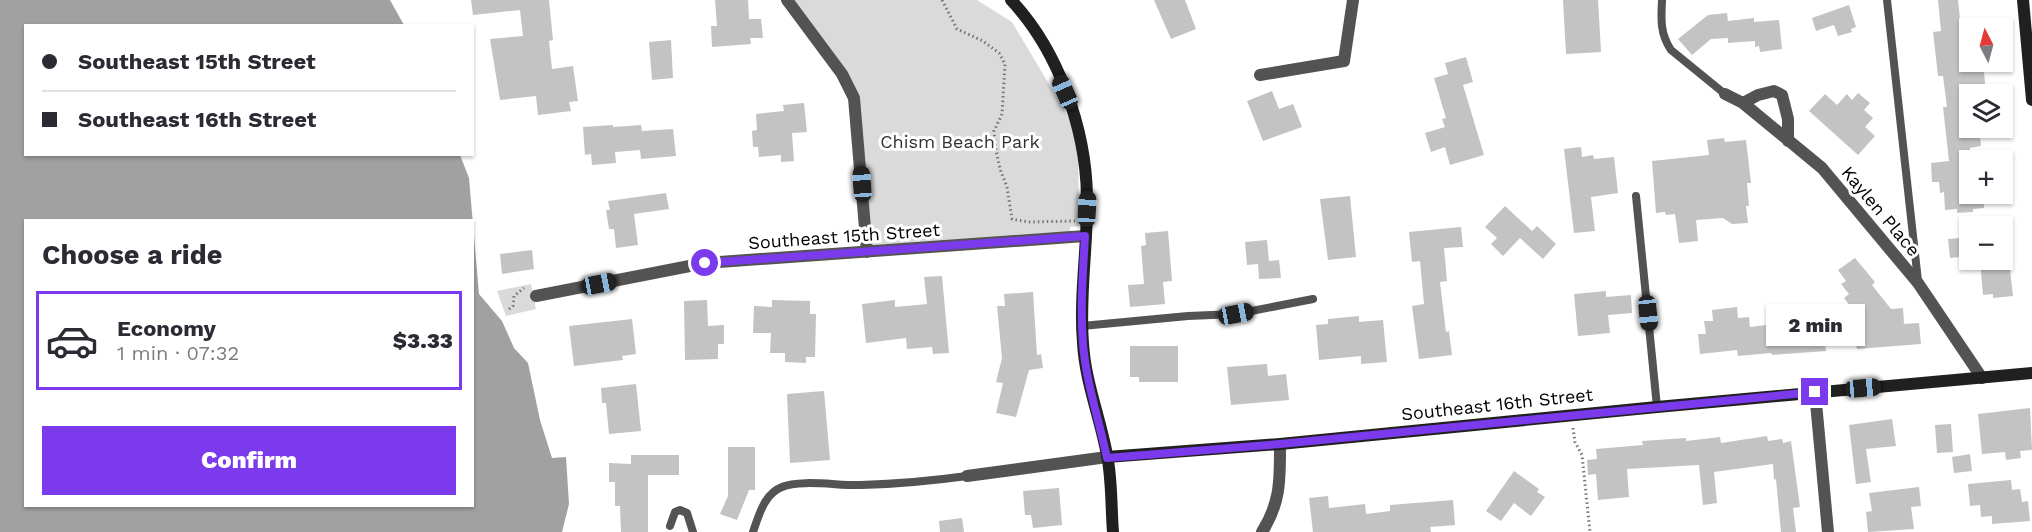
<!DOCTYPE html>
<html lang="en">
<head>
<meta charset="utf-8">
<style>
  body { margin:0; font-family:"Work Sans",sans-serif; background:#f2f2f3; color:#2b2b33; height:100vh; display:flex; flex-direction:column; font-size:22px; white-space:nowrap }
  * { box-sizing:border-box; margin:0 }
  p { font-size:20px; color:#7c7c81 }
  .icon { flex:none; width:33px; height:33px; fill:none; stroke:currentColor; stroke-width:2; stroke-linecap:round; stroke-linejoin:round }
  .map { position:relative; flex:1; overflow:hidden }
  .drawer { position:absolute; left:24px; top:219px; width:450px; height:288px; display:flex; flex-direction:column; background:#fff; border-radius:0px; box-shadow:0 2px 4px #0004 }
  .drawer>* { flex:none }
  .guide { position:absolute; left:24px; top:24px; width:450px; height:132px; border-radius:0px; box-shadow:0 2px 4px #0004; display:grid; align-content:center; height:132px; padding:0 18px; background:#fff }
  .needle { width:39px; rotate:354deg }
  .controls { position:absolute; left:1959px; top:18px; display:grid; gap:12px }
  .controls a { display:grid; place-items:center; width:54px; height:54px; border-radius:0px; background:#fff; box-shadow:0 2px 4px #0004; font-size:30px }
  .end { position:absolute; width:27px; height:27px; margin:-14px; border:8px solid #7c3aed; background:#fff; box-shadow:0 0 0 3px #fff }
  .from { border-radius:50% }
  .bubble { position:absolute; height:42px; border-radius:0px; background:#fff; box-shadow:0 2px 4px #0004; font-size:20px; font-weight:800; line-height:42px; text-align:center }
  .car { position:absolute; width:18px; height:36px; margin:-18px -9px; border-radius:8px; box-shadow:0 0 4px 2px #0007; background:linear-gradient(#222 24%,#8ab4d8 0 40%,#222 0 76%,#8ab4d8 0 86%,#222 0) }
  .guide b { display:flex; align-items:center; gap:21px; height:57px; font-size:22px }
  .guide b+b { border-top:2px solid #e1e1e2 }
  .guide i { width:15px; height:15px; background:#2b2b33 }
  ul { padding:0; list-style:none }
  li { display:flex; align-items:center; gap:18px; height:99px; margin:0 12px 9px; padding:0 6px; border:3px solid transparent; border-radius:0px }
  li div { flex:1 }
  li b { display:block; font-size:22px }
  li em { font-style:normal; font-weight:800 }
  li.on { border-color:#7c3aed }
  li>.icon { width:54px; height:54px; stroke-width:1.5 }
  h2 { padding:0 18px; font-size:27px; line-height:72px }
  .primary-button { display:flex; gap:12px; margin-top:auto; padding:12px 18px }
  .primary-button a { flex:1; height:69px; border-radius:0px; background:#7c3aed; color:#fff; font-size:24px; font-weight:800; line-height:69px; text-align:center }
  .map>svg:first-child { display:block }
  .green { fill:#dadada }
  .water { fill:#a1a1a1; fill-rule:evenodd }
  .building { fill:#c3c3c3 }
  .lines { fill:none; stroke-linecap:round; stroke-linejoin:round }
  .path { stroke:#757575; stroke-width:3; stroke-dasharray:1.5 3; stroke-linecap:butt }
  .lane { stroke:#535353; stroke-width:8 }
  .street { stroke:#535353; stroke-width:12 }
  .secondary { stroke:#202020; stroke-width:12 }
  .route { stroke:#7c3aed; stroke-width:8 }
  .labels { text-anchor:middle; dominant-baseline:central; stroke-width:6; stroke-linejoin:round; paint-order:stroke }
  .park-label { font-size:18px; fill:#313131; stroke:#fff }
  .street-label { font-size:18px; fill:#000; stroke:#fff }
</style>
</head>
<body>
<div class="map">
<svg width="2032" height="532" viewBox="0 0 2032 532">
  <rect width="100%" height="100%" fill="#fff"/>
  <path class="green" d="M788 0H977L1012 22 1078 133 1079 226 1070 227V235L867 252 854 98Z
    M531 284 536 309 506 316 497 291Z"/>
  <path class="water" d="M0 0H390L404 25 26 26V154L460 155 469 178 479 294 502 321 514 348 528 363 540 420 552 458 566 457 569 504 562 532H0ZM26 220H472V506H26Z"/>
  <path class="building" d="M471 0H549L553 40 549 41 552 69 573 66 578 101 569 102 571 111 538 115 536 96 500 100 490 39 523 36 520 10 473 15Z
    M715 0H748L749 19H761L763 38H750L751 44 712 47 711 26H717Z
    M1154 0H1185L1196 29 1171 39Z
    M1563 0H1598L1601 52 1566 54Z
    M1938 0H1958L1961 28 1970 27V62H1983L1986 94H1970V128H1979L1981 146 1970 148V194H1983L1984 208 1973 209V212L1957 213V209L1945 210 1944 192 1940 193 1939 182H1932L1931 163 1949 161 1943 107H1947L1943 76H1938L1933 32 1941 31Z
    M1849 5 1856 27 1851 29 1852 32 1838 36 1834 25 1816 31 1812 18Z
    M1727 13 1728 21 1754 18V22L1779 20 1782 49 1760 52 1759 46 1755 47V41L1728 43V38L1711 39 1692 55 1678 39 1708 15Z
    M671 40 673 78 652 80 649 42Z
    M1466 57 1473 82 1463 85 1484 155 1450 165 1445 147 1431 152 1425 133 1445 127 1442 119 1446 118 1434 78 1448 74 1445 63Z
    M1272 91 1279 109 1293 104 1302 127 1263 141 1247 101Z
    M1858 93 1870 103 1864 110 1873 118 1865 127 1875 136 1858 155 1809 111 1825 94 1837 105 1847 94 1852 100Z
    M804 103 807 132 792 133 794 161 781 162V155L759 157 758 147H753L752 131 757 130 756 114 784 111 783 105Z
    M613 125V127L641 125 642 131 673 129 676 156 641 159 640 150 615 152 616 163 592 165 591 154 585 155 583 127Z
    M1724 138 1725 142 1746 140 1751 183H1747L1749 206H1746L1748 223 1732 224 1723 218 1696 220 1698 241 1679 243 1675 214 1666 215 1665 212 1656 213 1652 161 1709 155 1707 140Z
    M1581 147 1582 157 1593 155 1594 159 1614 157 1618 193 1591 197 1595 231 1574 233 1564 149Z
    M666 193 669 209 634 214 638 245 616 248 614 229H609L606 210H610L608 201Z
    M1350 196 1356 257 1328 260 1320 199Z
    M1505 206 1532 231 1537 226 1556 244 1543 259 1520 238 1503 256 1491 244 1497 238 1485 227Z
    M1461 227 1463 247 1444 248 1447 281 1440 282 1446 332 1449 331 1452 355 1419 359 1412 306 1424 304 1420 261 1412 262 1409 232Z
    M1168 231 1172 281 1163 282 1165 304 1130 307 1128 285 1144 284 1141 246 1146 245 1145 233Z
    M1970 237V256L1950 258 1948 239Z
    M1267 240 1269 261 1279 260 1281 278 1259 279 1258 264 1247 265 1245 242Z
    M532 250 534 269 502 274 500 254Z
    M1855 258 1875 282 1872 285 1891 309 1903 308 1904 324 1919 323 1921 344 1857 349 1854 338 1850 306 1844 298 1849 294 1841 284 1846 281 1838 270Z
    M1980 260H2009L2013 296 1993 298V294L1983 295Z
    M942 276 949 353 933 354 932 347 907 349 906 338 866 343 862 304 895 300V307L927 304 924 277Z
    M1606 291V297L1631 295 1632 313 1608 315 1610 333 1578 336 1574 294Z
    M1033 292 1037 355 1041 354 1043 368 1029 370 1016 417 996 413 1003 383 996 382 1002 358 997 306H1005L1004 294Z
    M707 300 708 326 724 325V344H718V359L685 360 684 301Z
    M772 300 810 301V314H816L815 357H806V363L785 362V353H770L771 333H753L754 306 772 307Z
    M1737 307 1738 318 1749 317 1750 327 1822 318 1826 351 1772 355 1771 353 1738 356 1737 350 1700 354 1698 334H1706L1704 321H1713L1712 310Z
    M1359 316V322L1383 320 1387 362 1361 364V356L1319 360 1316 325 1328 324V319Z
    M632 319 636 354 622 356 623 360 574 366 569 326Z
    M1130 346H1178V382H1139V377H1130Z
    M1267 364 1268 376 1286 374 1289 400 1231 405 1227 367Z
    M636 384 641 431 609 434 606 403H602L601 388Z
    M824 391 830 460 790 463 787 394Z
    M2030 408 2032 450 2020 451 2021 458 2006 460 2005 452 1982 454 1978 414Z
    M1892 419 1896 446 1866 449 1871 482 1856 484 1849 425Z
    M1951 424 1953 452 1937 453 1935 425Z
    M1767 436 1768 441 1782 439 1783 443 1791 441 1800 507 1793 508 1796 532H1781L1776 479 1774 480 1773 464 1714 472 1717 503 1703 505 1699 465 1627 469 1629 497 1598 500 1596 474 1588 475 1587 460 1597 459 1596 449 1643 445 1642 441 1686 438V441L1720 437 1721 443Z
    M728 447H755V490H749L737 520 720 514 728 496Z
    M1970 454 1972 471 1954 473 1952 457Z
    M631 455H679V475H648V532H621L620 506H615V482H609V463L631 464Z
    M1514 471 1539 489 1537 492 1545 497 1531 516 1514 503 1501 521 1486 511Z
    M2011 480 2012 490 2020 489 2022 502 2028 501 2030 521 1992 524V516L1981 517 1980 505 1970 506 1968 484Z
    M1919 487 1921 506 1911 507 1914 529 1868 532 1866 512 1872 511 1869 493Z
    M1059 488 1062 525 1033 528 1031 515H1025L1023 491Z
    M1328 496 1329 508 1365 504 1366 514 1390 511V505L1453 500 1455 525 1430 527 1431 532H1313L1309 498Z
    M962 518 964 532H940L939 521Z"/>
  <g class="lines">
    <path class="path" d="M942 0 957 29 983 41 999 53 1005 64 1002 114 994 131 996 150 1000 169 1007 187 1012 219 1028 222 1075 221
      M509 309 513 306 514 296 524 288
      M1573 428 1575 442 1582 455 1590 532"/>
    <path class="lane" d="M1662 0C1661 19 1660 34 1671 50L1725 94
      M1887 0 1918 281
      M1636 196 1657 407
      M1082 326 1188 316 1236 314 1313 299
      M670 526 675 512 680 510 687 513 693 532
      M753 532C759 515 764 494 782 487 800 479 840 486 861 485 896 484 931 481 967 476"/>
    <path class="street" d="M787 0 842 74 854 98 867 252
      M1260 75 1344 61 1353 0
      M1725 94 1743 103 1822 168 1918 283 1982 378
      M1743 103 1758 95 1774 91 1782 95 1788 119V141
      M536 296 705 263 1085 236
      M1815 392 1828 532
      M967 476 1107 457
      M1262 532C1281 502 1280 479 1280 444"/>
    <path class="secondary" d="M1011 0C1058 50 1086 128 1087 197 1088 245 1079 294 1083 343 1085 381 1100 417 1107 455 1112 479 1111 507 1113 532
      M2023 0 2032 100
      M1107 457 1280 444 1657 407 2032 373"/>
  </g>
  <g class="lines">
    <path class="route" d="M705 263 1085 236C1083 272 1080 308 1083 344 1086 382 1099 420 1107 458L1280 444 1815 392"/>
  </g>
  <g class="labels">
    <g class="park-label">
      <text x="960" y="141">Chism Beach Park</text>
    </g>
    <g class="street-label">
      <text transform="translate(1881 211) rotate(50)">Kaylen Place</text>
      <text transform="translate(844 236) rotate(-4)">Southeast 15th Street</text>
      <text transform="translate(1497 404) rotate(-6)">Southeast 16th Street</text>
    </g>
  </g>
</svg>
<div class="controls">
<a><svg class="needle" viewBox="-14 -14 28 28"><path d="M0-13l5 13h-10z" fill="#e53935"/><path d="M0 13l5-13h-10z" fill="#7c7c81"/></svg></a>
<a><svg class="icon" aria-label="layers" viewBox="0 0 24 24"><path d="M12 4l9 5-9 5-9-5zM3 14l9 5 9-5"/></svg></a>
<a>+</a>
<a>−</a>
</div>
<i class="end from" style="left:705px;top:263px"></i>
<i class="end" style="left:1815px;top:392px"></i>
<div class="bubble" style="left:1766px;top:304px;width:99px">2 min</div>
<i class="car" style="left:1065px;top:92px;rotate:336deg"></i>
<i class="car" style="left:862px;top:184px;rotate:356deg"></i>
<i class="car" style="left:1087px;top:209px;rotate:3deg"></i>
<i class="car" style="left:599px;top:284px;rotate:79deg"></i>
<i class="car" style="left:1648px;top:313px;rotate:174deg"></i>
<i class="car" style="left:1236px;top:314px;rotate:79deg"></i>
<i class="car" style="left:1863px;top:388px;rotate:85deg"></i>
<div class="guide">
<b><i class="from"></i>Southeast 15th Street</b>
<b><i></i>Southeast 16th Street</b>
</div>
<section class="drawer">
<h2>Choose a ride</h2>
<ul>
<li class="on"><svg class="icon" aria-label="car" viewBox="0 0 24 24"><path d="M5 17H2v-5l4-1 3-4h7l3 4 3 1v5h-3M9 17h6M6 11h13"/><circle cx="7" cy="17" r="2"/><circle cx="17" cy="17" r="2"/></svg><div><b>Economy</b><p>1 min · 07:32</p></div><em>$3.33</em></li>
</ul>
<div class="primary-button"><a>Confirm</a></div>
</section>
</div>
</body>
</html>
